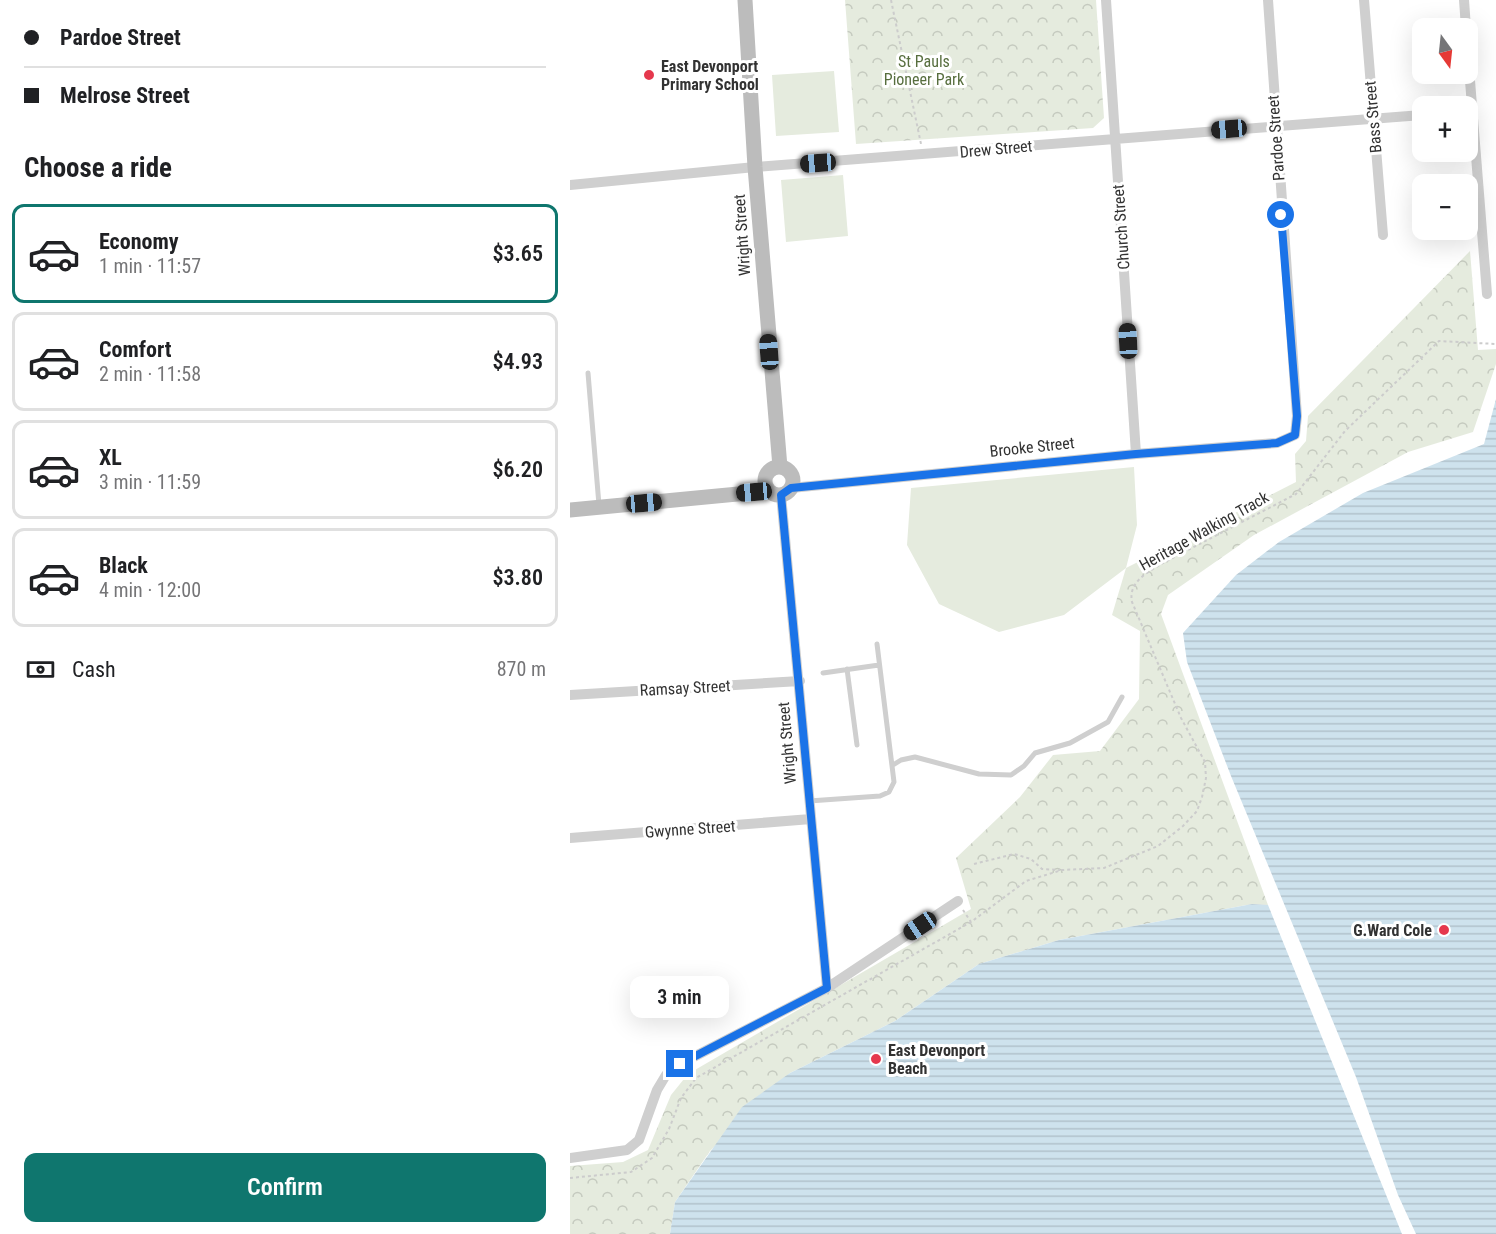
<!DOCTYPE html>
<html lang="en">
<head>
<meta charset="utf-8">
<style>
  body { margin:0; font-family:"Roboto Condensed",sans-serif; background:#f6f6f6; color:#202124; height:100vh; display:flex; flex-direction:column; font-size:22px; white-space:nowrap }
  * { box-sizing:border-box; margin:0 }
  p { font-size:20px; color:#757577 }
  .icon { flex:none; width:33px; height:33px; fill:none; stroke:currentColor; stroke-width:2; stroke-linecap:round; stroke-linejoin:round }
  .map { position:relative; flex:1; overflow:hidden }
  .side { display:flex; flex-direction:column; background:#fff; width:570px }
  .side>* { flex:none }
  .guide { display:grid; align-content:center; height:132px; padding:0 24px; background:#fff }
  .needle { width:39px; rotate:165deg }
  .buttons { position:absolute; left:842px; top:18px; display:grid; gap:12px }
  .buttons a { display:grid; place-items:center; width:66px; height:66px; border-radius:12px; background:#fff; box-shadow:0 6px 24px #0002; font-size:30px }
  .end { position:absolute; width:27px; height:27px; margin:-14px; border:8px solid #1a73e8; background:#fff; box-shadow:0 0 0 3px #fff }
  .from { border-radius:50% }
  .bubble { position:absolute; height:42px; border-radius:12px; background:#fff; box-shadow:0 6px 24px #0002; font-size:20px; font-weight:600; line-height:42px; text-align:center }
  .car { position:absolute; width:18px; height:36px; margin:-18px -9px; border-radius:8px; box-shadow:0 0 4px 2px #0007; background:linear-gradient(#222 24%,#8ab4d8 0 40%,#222 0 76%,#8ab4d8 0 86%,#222 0) }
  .guide b { display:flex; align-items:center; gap:21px; height:57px; font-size:22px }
  .guide b+b { border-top:2px solid #e0e0e0 }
  .guide i { width:15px; height:15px; background:#202124 }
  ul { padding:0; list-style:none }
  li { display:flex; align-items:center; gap:18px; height:99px; margin:0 12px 9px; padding:0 12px; border:3px solid #e0e0e0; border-radius:12px }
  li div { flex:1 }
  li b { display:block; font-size:22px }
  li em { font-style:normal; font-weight:600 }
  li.active { border-color:#0f766e }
  li>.icon { width:54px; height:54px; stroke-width:1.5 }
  h2 { padding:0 24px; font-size:27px; line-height:72px }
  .pay { display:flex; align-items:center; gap:15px; height:66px; padding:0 24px; font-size:22px }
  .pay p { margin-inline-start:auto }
  .primary-button { display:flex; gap:12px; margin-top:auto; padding:12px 24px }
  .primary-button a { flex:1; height:69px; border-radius:12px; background:#0f766e; color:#fff; font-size:24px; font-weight:600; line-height:69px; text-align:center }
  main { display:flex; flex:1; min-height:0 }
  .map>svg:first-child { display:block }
  .green { fill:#e5ebde }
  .park { fill:url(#park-crowns) }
  .water { fill:url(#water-rules) }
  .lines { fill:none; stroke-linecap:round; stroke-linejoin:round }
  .path { stroke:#ccc; stroke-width:2; stroke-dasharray:3 3; stroke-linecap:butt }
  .lane { stroke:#cfcfcf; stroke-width:5 }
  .street { stroke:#cfcfcf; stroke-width:10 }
  .secondary { stroke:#bcbcbc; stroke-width:15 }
  .route { stroke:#1a73e8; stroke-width:8 }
  .poi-dot { fill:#e5384d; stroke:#fff; stroke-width:2 }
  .labels { text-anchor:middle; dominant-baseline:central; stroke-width:6; stroke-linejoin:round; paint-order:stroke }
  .park-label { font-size:16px; fill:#576e3e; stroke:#fff }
  .poi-label { font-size:16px; font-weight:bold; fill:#323232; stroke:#fff; text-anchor:start }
  .street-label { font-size:16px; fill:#323232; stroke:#fff }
</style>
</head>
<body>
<main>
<section class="side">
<div class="guide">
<b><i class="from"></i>Pardoe Street</b>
<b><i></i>Melrose Street</b>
</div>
<h2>Choose a ride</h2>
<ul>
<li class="active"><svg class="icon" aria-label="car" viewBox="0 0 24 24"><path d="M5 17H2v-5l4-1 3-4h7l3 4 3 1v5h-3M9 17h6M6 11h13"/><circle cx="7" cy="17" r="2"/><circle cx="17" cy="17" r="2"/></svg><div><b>Economy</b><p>1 min · 11:57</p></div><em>$3.65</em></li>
<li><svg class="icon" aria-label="car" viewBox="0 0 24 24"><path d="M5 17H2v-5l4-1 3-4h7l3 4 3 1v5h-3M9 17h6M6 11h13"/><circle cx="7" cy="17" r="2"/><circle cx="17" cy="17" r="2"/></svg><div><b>Comfort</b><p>2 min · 11:58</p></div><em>$4.93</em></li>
<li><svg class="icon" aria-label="car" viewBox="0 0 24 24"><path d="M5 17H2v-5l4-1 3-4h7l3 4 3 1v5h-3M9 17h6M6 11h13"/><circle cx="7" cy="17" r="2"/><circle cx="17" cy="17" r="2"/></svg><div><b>XL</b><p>3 min · 11:59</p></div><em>$6.20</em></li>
<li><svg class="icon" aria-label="car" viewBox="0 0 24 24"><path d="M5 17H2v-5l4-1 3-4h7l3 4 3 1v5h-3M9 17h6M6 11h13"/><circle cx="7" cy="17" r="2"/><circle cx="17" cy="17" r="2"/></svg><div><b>Black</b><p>4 min · 12:00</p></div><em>$3.80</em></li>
</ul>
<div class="pay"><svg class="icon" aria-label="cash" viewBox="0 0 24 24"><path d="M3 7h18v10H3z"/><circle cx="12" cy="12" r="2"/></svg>Cash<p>870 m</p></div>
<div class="primary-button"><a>Confirm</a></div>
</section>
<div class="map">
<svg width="926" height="1234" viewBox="0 0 926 1234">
  <defs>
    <pattern id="park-crowns" width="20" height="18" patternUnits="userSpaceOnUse" patternTransform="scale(1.5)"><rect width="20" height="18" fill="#e5ebde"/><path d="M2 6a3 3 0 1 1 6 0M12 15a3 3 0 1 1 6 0" fill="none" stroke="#c5cabf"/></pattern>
    <pattern id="water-rules" width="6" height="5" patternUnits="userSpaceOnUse" patternTransform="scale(1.5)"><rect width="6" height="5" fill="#cee2ed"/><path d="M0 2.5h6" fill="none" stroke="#b1c2cc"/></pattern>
  </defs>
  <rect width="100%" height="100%" fill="#fff"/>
  <path class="green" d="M264 71 269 132 206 136 202 75Z
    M273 175 278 236 216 242 211 180Z
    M564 467 567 525 556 568 494 615 429 632 369 604 337 545 341 488Z"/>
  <path class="park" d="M275 0H526L534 118 523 128 286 144Z
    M900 251 908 350 926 349V364L903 432 838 452 684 535 598 595 591 614 698 905 682 904 489 940 409 964 325 1021 220 1073 140 1151 105 1202 100 1234H0V1166L53 1162 78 1150 101 1095 118 1074 401 909 386 858 450 797 483 755 530 751 569 699 570 631 542 615 556 568 726 482 725 454 736 441 738 416Z"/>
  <path class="water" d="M926 399V1234H846L828 1195 786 1077 661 776 617 662 613 633 666 575 709 542 793 493 914 444Z
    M682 904 698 905 832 1234H100L105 1202 172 1107 220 1073 325 1021 409 964 489 940Z"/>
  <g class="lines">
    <path class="path" d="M321 0 351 144
      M404 864 444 854 461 859 472 869 490 870
      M393 910 401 922
      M0 1178 61 1172 82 1158 99 1129 111 1098 126 1078 401 922 456 881 492 870 534 868 588 846 613 826 627 811 632 797 636 778 635 762 611 718 562 602C558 582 577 573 591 564L726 494 775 431 869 341 926 344"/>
    <path class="lane" d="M18 373 29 505
      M277 669 287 745
      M253 673 309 665
      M323 765 331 760 345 757 409 774 441 775 454 766 465 753 500 743 538 722 552 697
      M239 801 310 796 319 792 324 782 307 644"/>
    <path class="street" d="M536 0 566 454
      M794 0 813 235
      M894 0 896 28
      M897 43 917 294
      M0 185 185 167 852 115
      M221 488 566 454 707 443 725 435 727 416 698 0
      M211 495 257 988
      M0 695 230 681
      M0 838 241 819
      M0 1158 57 1150 69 1140 87 1090 96 1075 110 1064 257 988 388 901"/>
    <path class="secondary" d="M175 0 185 167 210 467
      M195 481a14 14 0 1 1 28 0a14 14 0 1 1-28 0Z
      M0 510 199 491"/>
  </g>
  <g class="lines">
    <path class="route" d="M110 1064 257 988 211 495 221 488 566 454 707 443 725 435 727 416 711 215"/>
  </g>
  <g class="poi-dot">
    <circle cx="79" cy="75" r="6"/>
    <circle cx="874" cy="930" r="6"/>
    <circle cx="306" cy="1059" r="6"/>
  </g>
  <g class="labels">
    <g class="park-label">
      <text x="354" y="61">St Pauls<tspan x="354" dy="18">Pioneer Park</tspan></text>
    </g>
    <g class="poi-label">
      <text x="91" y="66">East Devonport<tspan x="91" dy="18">Primary School</tspan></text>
      <text x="862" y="930" text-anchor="end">G.Ward Cole</text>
      <text x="318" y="1050">East Devonport<tspan x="318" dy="18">Beach</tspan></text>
    </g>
    <g class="street-label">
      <text transform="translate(803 117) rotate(-95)">Bass Street</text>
      <text transform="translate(706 138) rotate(-94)">Pardoe Street</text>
      <text transform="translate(426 149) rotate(-5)">Drew Street</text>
      <text transform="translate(551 227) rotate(-94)">Church Street</text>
      <text transform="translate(172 235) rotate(-94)">Wright Street</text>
      <text transform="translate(462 447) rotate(-6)">Brooke Street</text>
      <text transform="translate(634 531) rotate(-29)">Heritage Walking Track</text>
      <text transform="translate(115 688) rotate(-3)">Ramsay Street</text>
      <text transform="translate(217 743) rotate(-95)">Wright Street</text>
      <text transform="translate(120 829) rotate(-4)">Gwynne Street</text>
    </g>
  </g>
</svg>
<div class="buttons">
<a><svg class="needle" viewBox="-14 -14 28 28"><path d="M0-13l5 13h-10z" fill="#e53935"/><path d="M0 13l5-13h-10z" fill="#757577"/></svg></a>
<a>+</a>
<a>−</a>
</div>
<i class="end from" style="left:711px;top:215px"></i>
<i class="end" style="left:110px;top:1064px"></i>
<div class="bubble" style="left:60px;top:976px;width:99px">3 min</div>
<i class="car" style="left:659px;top:129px;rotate:265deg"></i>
<i class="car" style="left:248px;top:163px;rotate:266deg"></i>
<i class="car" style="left:558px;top:341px;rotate:357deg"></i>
<i class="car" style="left:199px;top:352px;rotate:356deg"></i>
<i class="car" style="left:184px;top:492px;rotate:265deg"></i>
<i class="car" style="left:74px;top:503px;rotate:85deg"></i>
<i class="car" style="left:350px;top:926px;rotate:236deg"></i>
</div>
</main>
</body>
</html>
